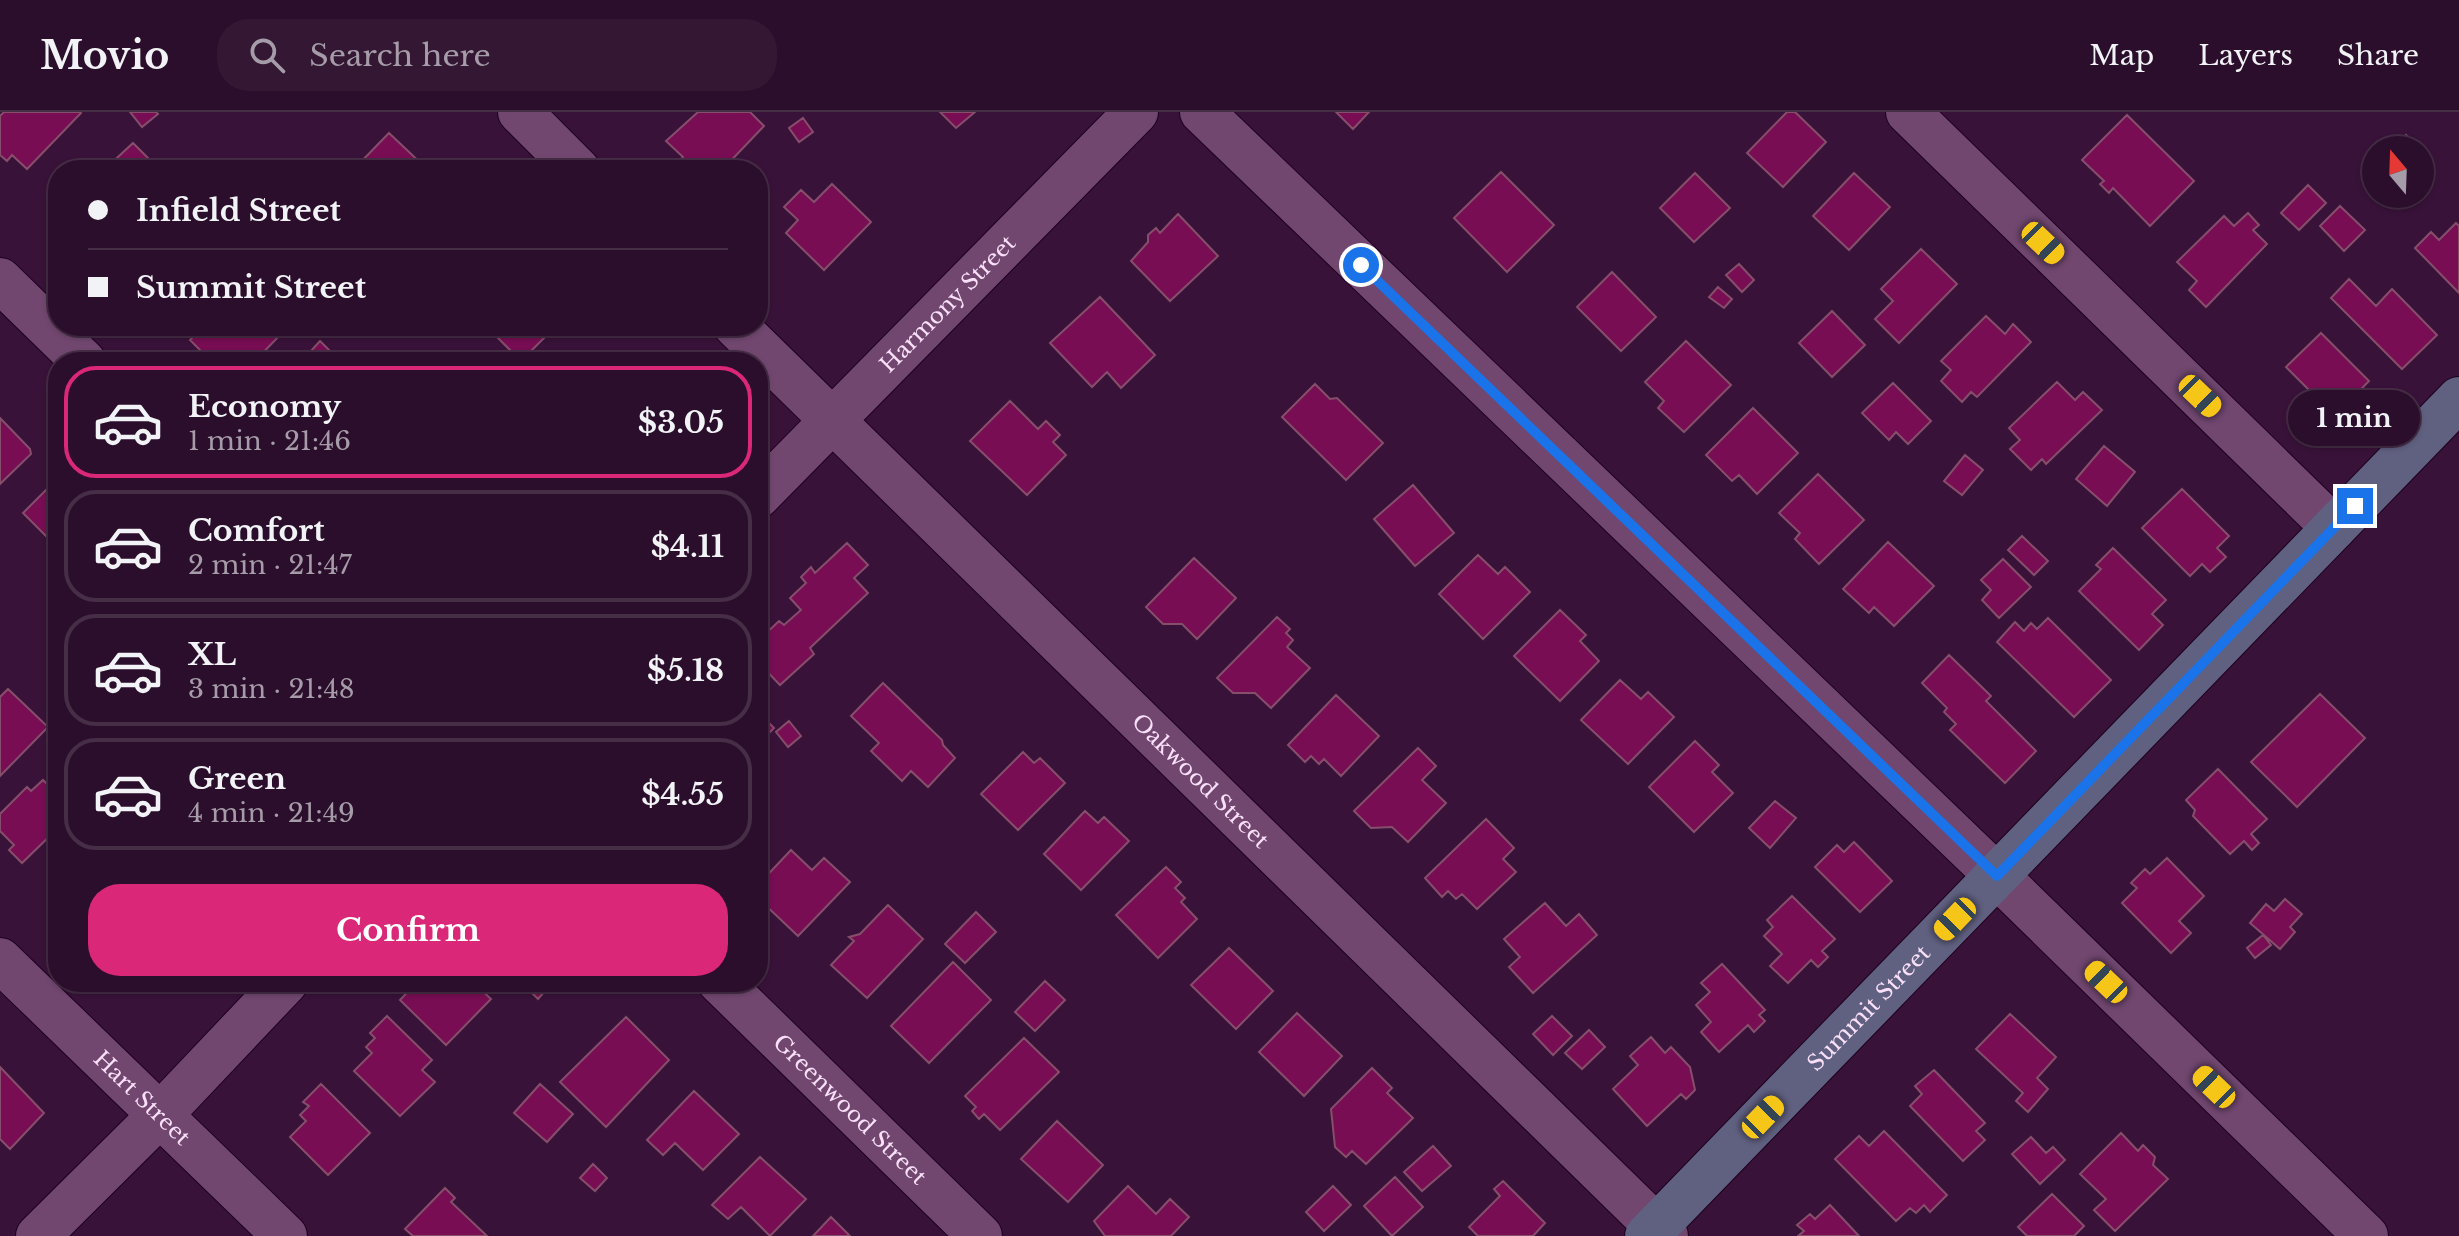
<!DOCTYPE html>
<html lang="en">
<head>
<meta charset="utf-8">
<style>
  body { margin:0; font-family:"Libre Baskerville",serif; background:#331733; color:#f1f3f6; height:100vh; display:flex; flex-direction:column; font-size:30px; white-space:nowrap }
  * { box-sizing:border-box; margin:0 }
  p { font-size:26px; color:#a69ca9 }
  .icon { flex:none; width:44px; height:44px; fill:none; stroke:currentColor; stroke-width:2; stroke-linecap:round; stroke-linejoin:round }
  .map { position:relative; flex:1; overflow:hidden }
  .sheet { position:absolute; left:48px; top:240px; width:720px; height:640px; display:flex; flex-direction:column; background:#2b0e2b; border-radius:32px; box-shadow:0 2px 6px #0004,0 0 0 2px #472e47 }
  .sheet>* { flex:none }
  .guide { position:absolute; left:48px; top:48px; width:720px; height:176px; border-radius:32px; box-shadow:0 2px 6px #0004,0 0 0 2px #472e47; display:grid; align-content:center; height:176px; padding:0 40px; background:#2b0e2b }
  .needle { width:52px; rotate:341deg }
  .tools { position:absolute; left:2362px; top:24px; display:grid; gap:16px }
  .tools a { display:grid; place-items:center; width:72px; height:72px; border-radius:50%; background:#2b0e2b; box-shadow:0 2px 6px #0004,0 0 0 2px #472e47; font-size:40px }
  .end { position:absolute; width:36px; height:36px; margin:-18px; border:10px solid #1a73e8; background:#fff; box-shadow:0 0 0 4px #fff }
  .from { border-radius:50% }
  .bubble { position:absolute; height:56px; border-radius:28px; background:#2b0e2b; box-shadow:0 2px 6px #0004,0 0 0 2px #472e47; font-size:26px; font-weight:700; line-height:56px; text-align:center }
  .car { position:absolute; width:24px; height:48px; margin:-24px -12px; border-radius:10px; box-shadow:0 0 6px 2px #0007; background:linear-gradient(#f5c518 24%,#345 0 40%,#f5c518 0 76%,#345 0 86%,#f5c518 0) }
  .guide b { display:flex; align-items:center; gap:28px; height:76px; font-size:30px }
  .guide b+b { border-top:2px solid #472e47 }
  .guide i { width:20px; height:20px; background:#f1f3f6 }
  ul { padding:14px 0 0; list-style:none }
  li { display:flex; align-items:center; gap:24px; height:112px; margin:0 16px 12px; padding:0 24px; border:4px solid #472e47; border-radius:32px }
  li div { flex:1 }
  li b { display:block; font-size:30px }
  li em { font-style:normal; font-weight:700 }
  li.on { border-color:#db2777 }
  li>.icon { width:72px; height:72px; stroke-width:1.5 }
  .primary-button { display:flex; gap:16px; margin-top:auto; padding:16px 40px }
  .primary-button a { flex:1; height:92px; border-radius:32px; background:#db2777; color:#fff; font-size:32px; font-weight:700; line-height:92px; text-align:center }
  header { display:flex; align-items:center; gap:48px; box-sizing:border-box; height:112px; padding:0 40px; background:#2b0e2b; border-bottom:2px solid #472e47 }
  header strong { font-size:38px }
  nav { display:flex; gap:44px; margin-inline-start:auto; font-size:28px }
  .search { width:560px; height:72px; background:#331733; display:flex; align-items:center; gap:20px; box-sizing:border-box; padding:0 28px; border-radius:32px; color:#a69ca9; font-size:30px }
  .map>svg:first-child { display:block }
  .building { fill:#780d53; stroke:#854e6b; stroke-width:2 }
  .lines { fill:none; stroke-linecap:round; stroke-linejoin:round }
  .street-casing { stroke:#1e001f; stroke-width:46 }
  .secondary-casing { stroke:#1e001f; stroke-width:46 }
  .street { stroke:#714770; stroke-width:44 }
  .secondary { stroke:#606081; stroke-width:44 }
  .route { stroke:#1a73e8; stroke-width:10 }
  .labels { text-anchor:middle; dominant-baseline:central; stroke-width:6; stroke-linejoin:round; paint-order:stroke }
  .street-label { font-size:22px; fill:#f9e0f8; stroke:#170717 }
</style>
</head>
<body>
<header>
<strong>Movio</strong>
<div class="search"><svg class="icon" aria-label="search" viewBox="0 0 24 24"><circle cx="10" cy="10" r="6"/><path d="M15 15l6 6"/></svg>Search here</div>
<nav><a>Map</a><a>Layers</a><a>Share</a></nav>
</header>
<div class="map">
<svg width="2459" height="1124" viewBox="0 0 2459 1124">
  <rect width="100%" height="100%" fill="#391239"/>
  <path class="building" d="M4 0H80L81 1 27 57 12 43 7 49 0 43V4Z
    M130 0H156L158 2 142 15Z
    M698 0H750L764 14 722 58H687L678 50 683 45 666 29Z
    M940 0H975L956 16Z
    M1336 0H1369L1353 17Z
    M1787 0H1795L1826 30 1783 75 1747 41Z
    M2127 3 2194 69 2150 114 2113 76 2109 81 2100 72 2104 69 2082 48Z
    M803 6 813 20 799 30 789 16Z
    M389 21 428 58H353Z
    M2406 23 2432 47 2420 60V38H2393Z
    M133 31 160 58H104Z
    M1501 60 1554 113 1507 160 1454 106Z
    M1695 61 1730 96 1694 130 1660 96Z
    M1854 61 1890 95 1849 138 1813 104Z
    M832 72 871 110 824 158 786 121 798 108 784 95 801 78 814 90Z
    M2308 73 2326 91 2299 118 2281 101Z
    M2340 94 2365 118 2344 139 2320 114Z
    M2248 101 2259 113 2253 118 2267 132 2206 195 2189 178 2197 169 2177 150 2224 104 2234 114Z
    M1178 102 1218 144 1170 189 1131 149 1148 130V123L1156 116 1160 121Z
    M2456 111 2459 114V181L2415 136 2431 120 2439 128Z
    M1921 137 1957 172 1899 231 1875 207 1893 189 1881 177Z
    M1739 152 1754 168 1742 180 1726 163Z
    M1612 160 1656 205 1621 239 1577 195Z
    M2349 167 2376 194 2392 177 2437 223 2402 257 2331 186Z
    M1718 175 1732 187 1724 196 1709 185Z
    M1100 185 1155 243 1121 276 1107 260 1092 275 1050 231Z
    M1832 199 1865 233 1832 265 1799 231Z
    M1986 204 2005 222 2013 212 2031 230 1977 285 1971 280 1962 290 1941 269 1951 258 1941 249Z
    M204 214H277L283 220 254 250H234L228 244H206L190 228Z
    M486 214H556L521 249Z
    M2321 221 2369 269 2335 304 2286 255Z
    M320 229 338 247 335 250H301Z
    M1686 229 1731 273 1684 320 1658 296 1664 289 1645 270Z
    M2057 270 2075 288 2083 280 2102 298 2046 352 2042 347 2031 358 2010 337 2020 328 2009 316Z
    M1893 271 1931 309 1908 332 1896 320 1889 328 1862 301Z
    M1315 272 1330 287 1337 286 1383 331 1346 368 1282 305Z
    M1010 289 1038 317 1046 309 1060 323 1053 330 1066 343 1027 383 970 329Z
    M1753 296 1798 341 1757 382 1739 363 1732 369 1706 343Z
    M0 306 30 337 31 342 0 372Z
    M2104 334 2135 360 2107 394 2076 367Z
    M1965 343 1983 358 1962 383 1944 369Z
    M1818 362 1864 408 1819 452 1795 427 1800 421 1779 401Z
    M58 366V436L23 401Z
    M1413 373 1454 421 1415 454 1374 407Z
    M2182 377 2229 424 2217 436 2226 445 2210 460 2202 452 2190 464 2142 416Z
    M2022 424 2048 449 2034 463 2008 438Z
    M1888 430 1934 474 1894 514 1874 495 1869 501 1843 477Z
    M847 431 868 453 854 466 868 481 810 536 814 542 780 573 758 550V529L779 509 784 513 801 498 790 486 806 471 801 465 811 455 815 461Z
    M2113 436 2166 488 2152 502 2163 513 2139 538 2079 479 2101 457 2096 453Z
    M1478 443 1498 462 1505 455 1530 480 1483 527 1439 482Z
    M1194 446 1236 486 1197 527 1182 512H1163L1146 495Z
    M2003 447 2031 475 1999 506 1982 488 1991 478 1981 468Z
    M1560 498 1586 523 1580 529 1599 549 1560 589 1514 544Z
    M1277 505 1290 517 1286 521 1293 528 1287 535 1310 556 1271 596 1255 581H1233L1217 566Z
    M2048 506 2111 568 2074 605 1997 530 2015 510 2024 519 2031 511 2037 517Z
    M1949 543 1991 584 1986 589 2036 639 2005 671 1950 618 1956 612 1944 600 1947 596 1922 571Z
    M1620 568 1641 587 1648 580 1674 605 1628 652 1581 608Z
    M883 571 942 628 943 633 955 646 928 675 911 659 902 669 871 639 879 631 851 604Z
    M8 577 48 615 0 664V585Z
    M2320 582 2365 626 2297 695 2251 650Z
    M1336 583 1379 624 1341 664 1324 647 1319 652 1311 644 1305 650 1288 633Z
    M758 600 774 616 758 632Z
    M789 609 801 624 788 635 776 620Z
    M1695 629 1719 653 1712 660 1733 681 1694 720 1649 675Z
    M1418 636 1436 654 1422 668 1446 691 1408 730 1392 715 1371 716 1354 699Z
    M1023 640 1034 651 1040 646 1065 671 1018 718 981 682Z
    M2218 657 2267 707 2251 722 2259 731 2252 738 2244 729 2230 742 2193 704 2195 698 2186 688Z
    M43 668 58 683V716L22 751 9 738 14 733 0 719V702L27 675 31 679Z
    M1775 689 1796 706 1770 736 1749 716Z
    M1085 699 1098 711 1104 705 1129 729 1081 778 1044 742Z
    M1486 707 1514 736 1503 747 1516 760 1477 797 1462 782 1456 787 1448 779 1442 785 1425 766Z
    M1854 730 1892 769 1860 800 1815 755 1837 733 1844 740Z
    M791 738 812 758 824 746 850 770 798 824 758 786V773Z
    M2167 746 2204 784 2179 809 2191 821 2171 841 2122 791 2137 776 2131 771 2145 757 2150 762Z
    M1166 755 1181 770 1175 776 1185 786 1181 790 1197 807 1158 846 1116 803Z
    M1792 784 1835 827 1822 839 1828 845 1818 855 1811 848 1788 871 1770 854 1782 842 1764 824 1773 815 1767 808Z
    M2285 787 2302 802 2290 815 2295 820 2280 837 2250 811 2266 792 2274 799Z
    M1545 791 1566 814 1579 802 1597 823 1533 881 1509 855 1520 845 1504 827Z
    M888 793 923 827 867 886 831 853 854 829 849 825 860 822Z
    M976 800 996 820 965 851 945 832Z
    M2263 823 2271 833 2255 846 2247 836Z
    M1229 836 1273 879 1236 917 1191 873Z
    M953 850 991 888 929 951 891 914Z
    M1722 852 1765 898 1759 903 1765 909 1754 920 1748 913 1719 940 1701 920 1711 910 1696 893 1710 880 1701 871Z
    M1045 869 1065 888 1035 919 1015 900Z
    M417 870H427L433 876 440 870H473L491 887 446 933 400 888Z
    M521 870H553L538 887Z
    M1297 901 1342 944 1304 984 1259 940Z
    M2010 902 2056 945 2037 966 2048 977 2028 1000 2016 989 2023 981 1976 937Z
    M387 904 432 948 422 958 435 970 400 1004 354 959 372 941 366 935 375 926 370 921Z
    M1552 904 1572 924 1553 943 1533 922Z
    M626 905 669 948 606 1015 560 970Z
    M1589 918 1605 935 1582 957 1565 941Z
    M1651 925 1665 941 1671 935 1690 955 1695 978 1686 987 1681 982 1647 1014 1613 977 1638 953 1630 944Z
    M1024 926 1059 960 1000 1018 984 1002 979 1007 972 999 976 995 965 984Z
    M0 955 44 1001 10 1037 0 1027Z
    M1372 956 1392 976 1387 981 1413 1006 1366 1052 1352 1039 1346 1045 1335 1035 1331 997Z
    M1934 958 1985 1011 1976 1019 1985 1028 1963 1049 1910 994 1922 982 1915 974Z
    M321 972 370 1021 328 1063 290 1025 306 1009 300 1003 309 994 303 990Z
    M540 972 573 1002 547 1030 514 1001Z
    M694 979 739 1022 703 1058 675 1031 663 1043 647 1028Z
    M1057 1009 1103 1053 1068 1090 1021 1047Z
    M1884 1019 1947 1083 1930 1100 1924 1093 1916 1101 1910 1096 1896 1109 1835 1047 1859 1024 1869 1034Z
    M2121 1021 2138 1039 2143 1033 2155 1045 2153 1053 2168 1067 2115 1119 2094 1098 2106 1087 2080 1062Z
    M2031 1025 2046 1041 2053 1035 2065 1048 2040 1072 2012 1042Z
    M1433 1034 1451 1054 1422 1079 1404 1060Z
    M760 1045 806 1087 770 1124 741 1095 728 1107 712 1093Z
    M593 1052 607 1066 595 1079 580 1066Z
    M1395 1065 1423 1095 1392 1124 1364 1094Z
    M1503 1069 1545 1111 1533 1124H1478L1469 1115 1500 1084 1494 1077Z
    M1128 1074 1156 1102 1170 1087 1189 1105 1171 1124H1105L1094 1109Z
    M1333 1074 1351 1093 1324 1119 1306 1100Z
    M445 1076 455 1086 451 1090 487 1124H413L405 1117Z
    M2052 1082 2084 1114 2074 1124H2027L2018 1115Z
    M1830 1093 1859 1124H1798L1804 1119 1797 1113 1810 1102 1815 1107Z
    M831 1105 850 1124H813Z"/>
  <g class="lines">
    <g class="street-casing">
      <g id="street">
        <path d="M520 0 578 58"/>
        <path d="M1202 0 1997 764 2366 1124"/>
        <path d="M1908 0 2334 416"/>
        <path d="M0 168 84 250"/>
        <path id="s1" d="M736 214 1666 1124"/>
        <path id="s2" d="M758 384 1136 0"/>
        <path id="s3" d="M0 848 285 1124"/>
        <path id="s4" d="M720 870 980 1124"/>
        <path d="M38 1124 161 1002 286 870"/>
      </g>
    </g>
    <g class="secondary-casing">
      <g id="secondary">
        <path id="s5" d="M1647 1124 2459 287"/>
      </g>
    </g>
    <use href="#street" class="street"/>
    <use href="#secondary" class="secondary"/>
  </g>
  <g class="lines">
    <path class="route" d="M1361 153 1997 764 2355 394"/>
  </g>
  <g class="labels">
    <g class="street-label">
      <text stroke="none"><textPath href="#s2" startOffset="270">Harmony Street</textPath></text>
      <text stroke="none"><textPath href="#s1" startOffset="650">Oakwood Street</textPath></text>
      <text stroke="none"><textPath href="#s5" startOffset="318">Summit Street</textPath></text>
      <text stroke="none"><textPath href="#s3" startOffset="198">Hart Street</textPath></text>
      <text stroke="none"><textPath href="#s4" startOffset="182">Greenwood Street</textPath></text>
    </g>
  </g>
</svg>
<div class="tools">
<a><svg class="needle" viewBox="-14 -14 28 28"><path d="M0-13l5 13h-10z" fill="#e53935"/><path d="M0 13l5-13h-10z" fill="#a69ca9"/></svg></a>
</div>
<i class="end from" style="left:1361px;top:153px"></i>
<i class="end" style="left:2355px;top:394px"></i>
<div class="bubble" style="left:2288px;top:278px;width:132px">1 min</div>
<i class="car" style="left:2043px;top:131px;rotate:134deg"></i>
<i class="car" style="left:2200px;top:284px;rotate:134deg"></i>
<i class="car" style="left:1955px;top:807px;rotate:224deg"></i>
<i class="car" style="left:2106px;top:870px;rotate:314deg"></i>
<i class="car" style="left:2214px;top:975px;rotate:314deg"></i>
<i class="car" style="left:1763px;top:1005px;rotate:44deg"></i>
<div class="guide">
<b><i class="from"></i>Infield Street</b>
<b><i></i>Summit Street</b>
</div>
<section class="sheet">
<ul>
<li class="on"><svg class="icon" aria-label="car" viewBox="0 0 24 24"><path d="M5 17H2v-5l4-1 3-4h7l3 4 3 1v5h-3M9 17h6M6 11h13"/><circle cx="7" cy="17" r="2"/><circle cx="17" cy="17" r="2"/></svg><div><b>Economy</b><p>1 min · 21:46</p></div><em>$3.05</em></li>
<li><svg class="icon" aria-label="car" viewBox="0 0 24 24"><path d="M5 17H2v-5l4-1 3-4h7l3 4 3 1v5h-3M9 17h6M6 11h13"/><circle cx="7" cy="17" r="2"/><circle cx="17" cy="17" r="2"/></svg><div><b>Comfort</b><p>2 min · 21:47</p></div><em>$4.11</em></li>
<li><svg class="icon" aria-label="car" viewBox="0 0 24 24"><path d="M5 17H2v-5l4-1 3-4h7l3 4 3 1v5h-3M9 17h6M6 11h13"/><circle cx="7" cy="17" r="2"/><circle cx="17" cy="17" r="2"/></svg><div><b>XL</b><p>3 min · 21:48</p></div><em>$5.18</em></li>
<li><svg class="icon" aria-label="car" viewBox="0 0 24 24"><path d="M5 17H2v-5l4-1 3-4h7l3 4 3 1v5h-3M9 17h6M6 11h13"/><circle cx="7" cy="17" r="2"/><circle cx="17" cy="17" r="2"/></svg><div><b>Green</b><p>4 min · 21:49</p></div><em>$4.55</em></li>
</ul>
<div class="primary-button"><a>Confirm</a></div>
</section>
</div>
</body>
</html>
